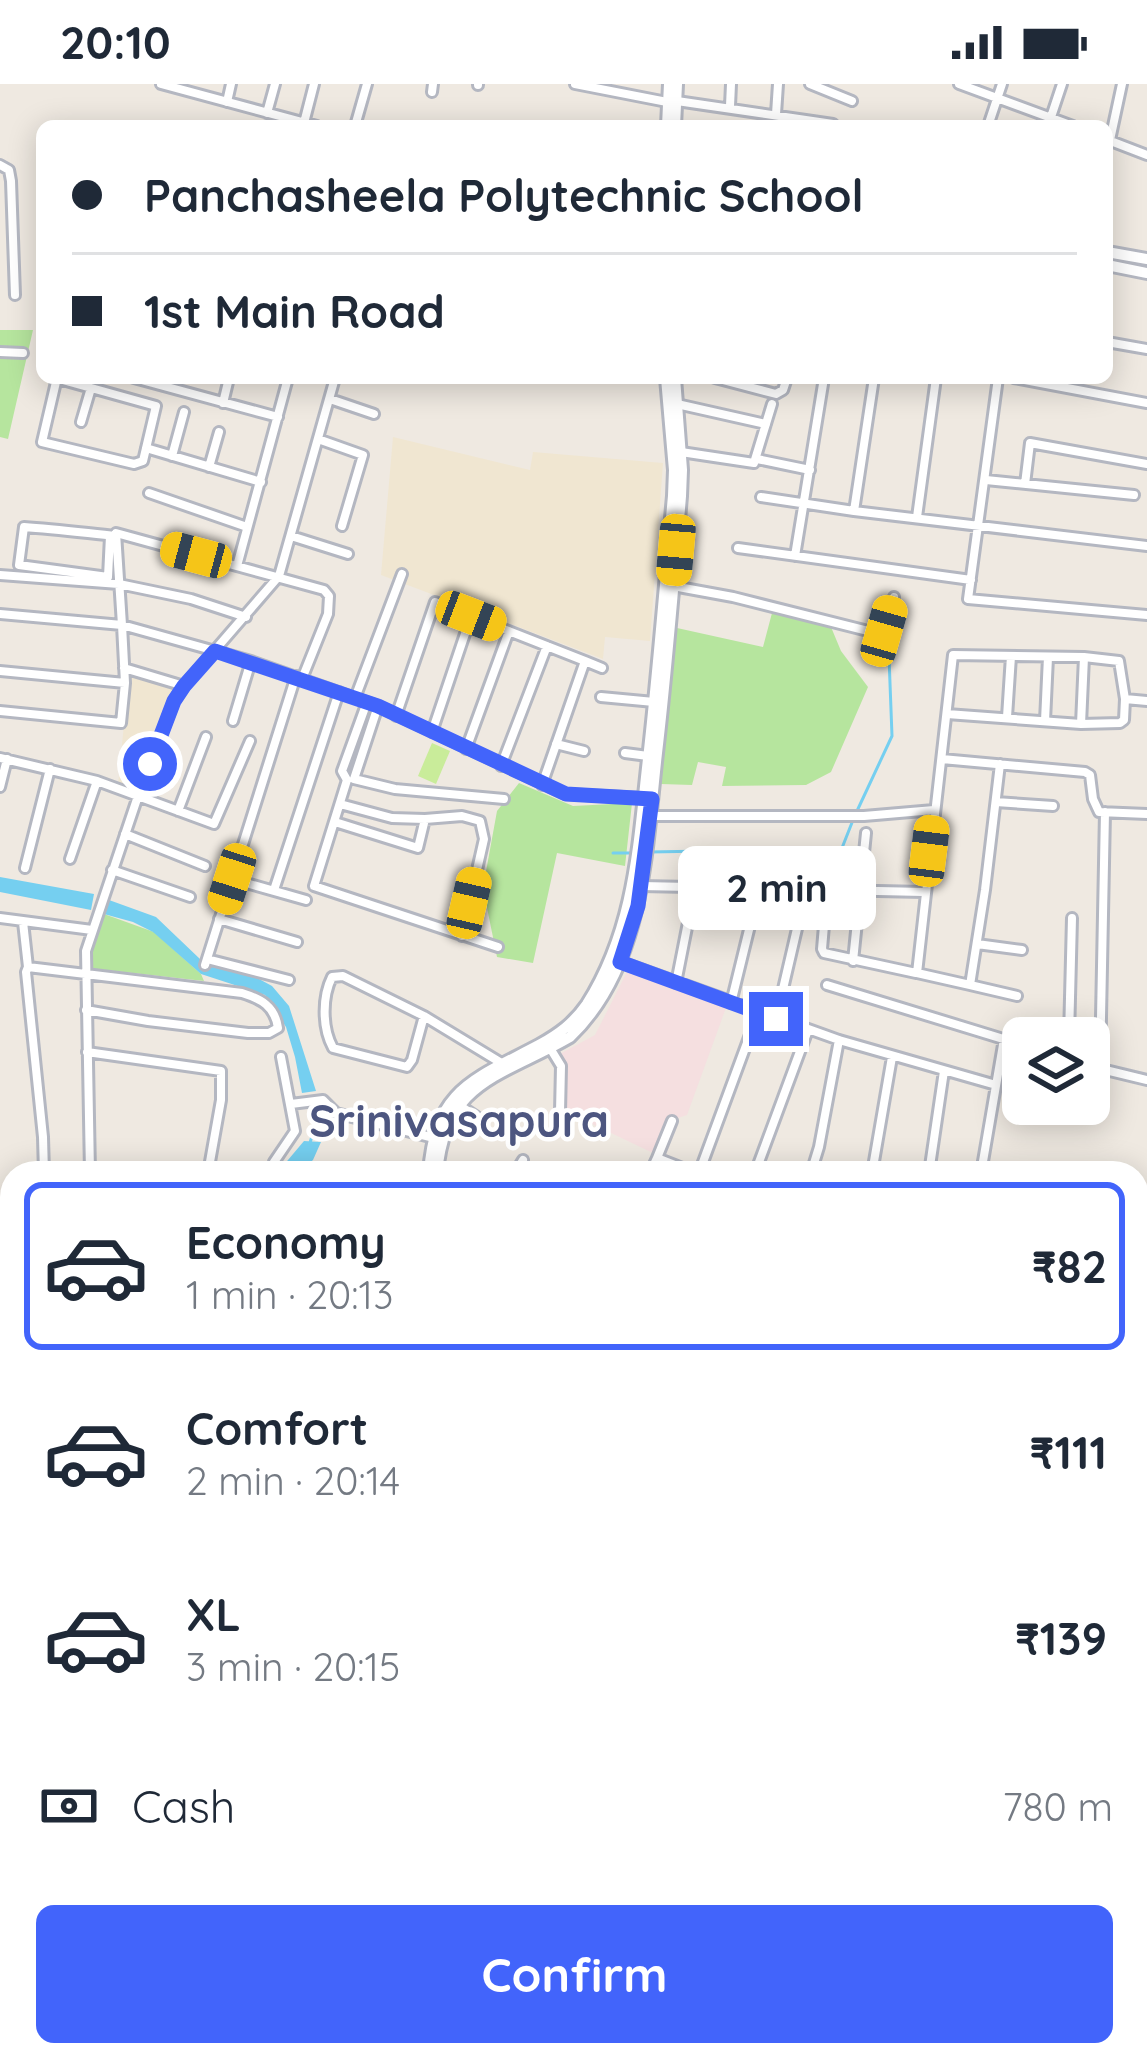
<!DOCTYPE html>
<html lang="en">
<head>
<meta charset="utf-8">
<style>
  body { margin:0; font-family:Quicksand,sans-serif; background:#f2f2f3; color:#1f2937; height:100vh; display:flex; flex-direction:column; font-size:45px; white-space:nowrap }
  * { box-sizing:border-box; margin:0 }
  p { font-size:39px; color:#747a83 }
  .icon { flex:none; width:66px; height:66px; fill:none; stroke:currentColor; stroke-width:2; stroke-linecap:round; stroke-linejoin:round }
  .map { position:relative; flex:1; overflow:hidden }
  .details { position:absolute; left:0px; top:1077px; width:1149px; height:906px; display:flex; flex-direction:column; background:#fff; border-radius:36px 36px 0 0; box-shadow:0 6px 30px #0003 }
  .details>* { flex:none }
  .guide { position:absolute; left:36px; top:36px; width:1077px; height:264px; border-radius:18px; box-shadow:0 6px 30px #0003; display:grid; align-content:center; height:264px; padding:0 36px; background:#fff }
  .tools { position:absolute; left:1002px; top:933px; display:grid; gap:24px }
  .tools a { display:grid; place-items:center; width:108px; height:108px; border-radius:18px; background:#fff; box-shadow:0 6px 30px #0003; font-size:60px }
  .end { position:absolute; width:54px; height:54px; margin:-27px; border:15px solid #4264fb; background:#fff; box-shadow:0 0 0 6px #fff }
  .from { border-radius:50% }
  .bubble { position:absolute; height:84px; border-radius:18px; background:#fff; box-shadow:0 6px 30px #0003; font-size:39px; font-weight:800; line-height:84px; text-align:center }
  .car { position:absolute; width:36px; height:72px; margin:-36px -18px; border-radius:15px; box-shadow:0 0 9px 3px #0007; background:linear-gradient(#f5c518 24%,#345 0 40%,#f5c518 0 76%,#345 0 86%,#f5c518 0) }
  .guide b { display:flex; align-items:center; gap:42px; height:114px; font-size:45px }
  .guide b+b { border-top:3px solid #e0e1e3 }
  .guide i { width:30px; height:30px; background:#1f2937 }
  ul { padding:21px 0 0; list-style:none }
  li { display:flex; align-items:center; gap:36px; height:168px; margin:0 24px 18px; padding:0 12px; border:6px solid transparent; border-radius:18px }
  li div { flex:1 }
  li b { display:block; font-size:45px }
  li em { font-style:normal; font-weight:800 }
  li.on { border-color:#4264fb }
  li>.icon { width:108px; height:108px; stroke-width:1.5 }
  .pay { display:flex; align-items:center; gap:30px; height:132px; padding:0 36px; font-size:45px }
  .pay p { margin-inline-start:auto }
  .action { display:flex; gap:24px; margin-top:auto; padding:24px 36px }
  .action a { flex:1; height:138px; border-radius:18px; background:#4264fb; color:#fff; font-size:48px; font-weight:800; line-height:138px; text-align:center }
  .status { display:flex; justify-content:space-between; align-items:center; height:84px; padding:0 60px; background:#fff; direction:ltr }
  .status svg { height:33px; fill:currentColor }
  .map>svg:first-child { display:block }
  .education { fill:#f0e6d1 }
  .medical { fill:#f5dfe0 }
  .green { fill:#b6e59e }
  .pitch { fill:#c9ec9a }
  .water { fill:#75cff0 }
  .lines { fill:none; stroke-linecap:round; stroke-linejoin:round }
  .stream { stroke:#75cff0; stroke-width:3 }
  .minor-casing { stroke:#b4b7c1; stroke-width:14 }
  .secondary-casing { stroke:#b4b7c1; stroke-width:16 }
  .minor { stroke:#fff; stroke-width:8 }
  .secondary { stroke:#fff; stroke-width:10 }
  .route { stroke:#4264fb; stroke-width:15 }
  .labels { text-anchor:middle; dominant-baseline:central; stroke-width:9; stroke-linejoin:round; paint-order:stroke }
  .neighbourhood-label { font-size:45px; font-weight:bold; fill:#4d5680; stroke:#fff }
</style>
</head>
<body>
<div class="status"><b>20:10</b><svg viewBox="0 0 49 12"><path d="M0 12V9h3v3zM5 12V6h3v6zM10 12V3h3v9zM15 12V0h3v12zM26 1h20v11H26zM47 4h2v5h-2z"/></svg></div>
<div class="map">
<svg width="1147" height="1983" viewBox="0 0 1147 1983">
  <rect width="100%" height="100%" fill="#efe9e1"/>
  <path class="education" d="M393 353 530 386 533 368 663 379 650 557 605 553 603 575 381 491Z
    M129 589 176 604 138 709 118 701Z
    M1137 1844H1147V1983H1011L1016 1971H1137Z"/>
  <path class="medical" d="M628 886 727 921 687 1031 669 1037 655 1070 567 1028 558 971 595 951Z"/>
  <path class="green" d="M0 246H33L8 355 0 353Z
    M772 529 831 543 841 567 868 603 831 688 806 701 722 702 726 683 698 678 692 701 661 700 677 544 763 563Z
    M519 699 573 722 632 719 625 782 557 769 533 879 497 873 483 804 497 727Z
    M104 830 154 848 201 890 204 897 88 884 90 857Z
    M510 1971H598L566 1983H515Z"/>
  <path class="pitch" d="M432 659 450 667 436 700 418 692Z"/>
  <path class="water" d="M0 793 94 810 91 826 0 808Z
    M109 816 156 833 200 875 212 882 244 887 272 902 289 922 316 1007 302 1009 295 973 286 943 265 911 201 890 153 848 133 838 104 830Z
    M304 1057 321 1058 313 1076 298 1089H277Z"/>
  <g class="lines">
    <path class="stream" d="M857 727 892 652 889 573 896 521
      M649 768 823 765 837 767 842 764 853 736
      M613 769H634
      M310 1059 316 1038 311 1022
      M582 1983 615 1971"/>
    <g class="minor-casing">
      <path id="minor" d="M161 0 317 42
        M575 0 667 18
        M810 0 852 17
        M959 0 1073 42
        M478 1V0
        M432 8 433 0
        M677 17 833 40
        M227 18 231 0
        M730 22 731 0
        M267 29 275 0
        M776 30 778 0
        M304 39 314 0
        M355 42 367 0
        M988 42 1002 0
        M1048 42 1062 0
        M1108 56 1147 71
        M1110 56 1122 0
        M0 81 9 86 11 97 15 211
        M1107 258 1147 265
        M0 268 23 269
        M134 294 278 333
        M715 294 776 310 783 306 787 294
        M998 294 968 515 1147 531
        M1014 294 1147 319
        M59 295 156 322 143 377 134 380 42 358 56 298Z
        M330 315 374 330
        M223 319 229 294
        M677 320 766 340
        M81 338 91 304
        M318 355 363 371 342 442
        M146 364 261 398
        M681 368 754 379 772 320
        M172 372 184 328
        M757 375 810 386
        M209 383 219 348
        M986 396 1134 411
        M1025 400 1030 359 1147 380
        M149 409 247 443
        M761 413 854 427 874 294
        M854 427 1147 462
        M917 433 936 294
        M110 452 108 493 19 481 24 443C55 445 86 449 116 452
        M291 452 348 470
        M738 464 971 496
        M795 472 824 294
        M237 482 288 294
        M0 491 119 500 191 515 246 533
        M673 502 733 513 876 549 884 547 894 513
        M0 530 122 541 125 599 121 639 0 627
        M1084 573 1119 577 1125 615 1147 617
        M585 577 602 584
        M124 584 184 602
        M0 587 125 599
        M302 595 328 530 329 512 324 506 116 449 122 541 251 577 378 622 565 710 643 714
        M601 613 654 618
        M355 614 402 490
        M367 618 342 687 347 696 314 802 498 863
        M947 630 1081 640 1120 639 1124 636 1125 615
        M396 632 435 518 585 577 542 701
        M1007 633 1011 572
        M233 637 251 577
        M1045 637 1048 573
        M432 648 471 532
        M556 660 584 667
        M466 665 509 547
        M625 669 648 672
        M0 674 97 697
        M942 675 1085 688 1090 691 1093 715 1099 728 1147 730
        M1000 680 985 806 970 901 917 889 953 571 1084 573 1081 640
        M501 682 547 562
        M354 695 395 705 504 715
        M354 695 378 622
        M0 703 7 675
        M996 718 1053 722
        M178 727 206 653
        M650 732H864L934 726
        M425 735 462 732 480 737 484 755 462 852
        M335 738 418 764 425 735 392 734 340 720
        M125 750 205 782
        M70 775 97 697 214 740 250 657
        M25 784 50 685
        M112 786 190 813
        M232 795 306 816
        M641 802 924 808
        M274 806 339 608
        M827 806 822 865 824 869 916 889
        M0 834 92 846
        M219 835 297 858
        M23 838 28 883
        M977 860 1022 866
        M207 875 289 896
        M616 876 839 956 996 1001
        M853 877 866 749
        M205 881 296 592
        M676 899 695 803
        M827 901 1023 961
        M970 901 1017 912
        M731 919 759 805
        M424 932 412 976 407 983 333 964C322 944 322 913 332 893L343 892 424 932 503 980
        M776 935 806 806
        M1069 954 1072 834
        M550 964 561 982 560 1028
        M87 968 221 987V1016L208 1089
        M1089 982 1147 996
        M1100 985 1105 728
        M291 1020 323 1016 336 1029 434 1054
        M459 1021 477 1033
        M657 1074 672 1037
        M274 1078 295 1047 281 973
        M44 1089 43 1053 26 888 28 883 242 909C261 915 275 922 278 944L269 949H248L148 937 86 926
        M90 1089 86 867 138 712 174 617 184 602 279 492 335 294
        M515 1089 523 1076
        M562 1089 564 1085
        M650 1089 657 1074 695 1089
        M699 1089 758 929
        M755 1089 808 946
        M811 1089 819 1063 839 956
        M872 1089 892 973
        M929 1089 944 987
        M981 1089 1004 955
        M0 1501 12 1530
        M4 1535 12 1553
        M1137 1545 1147 1547
        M0 1677H12
        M0 1714H12
        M0 1744H12
        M0 1778H12
        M0 1826H12
        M0 1865H12
        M0 1906 12 1907
        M0 1944 12 1945
        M107 1971 111 1983
        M157 1971 160 1983
        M299 1971 304 1983
        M359 1971 364 1983
        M441 1971 446 1983
        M507 1971 512 1983
        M881 1971 883 1983
        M995 1971 999 1972
        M274 1983 282 1971
        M681 1983 685 1971
        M706 1983 710 1971
        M744 1983 748 1971
        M802 1983 807 1971
        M942 1983 949 1971"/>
    </g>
    <g class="secondary-casing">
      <path id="secondary" d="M667 42 669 0
        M675 42 677 0
        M1107 168 1147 175
        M1107 181 1147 189
        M429 1089C435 1005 473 996 539 961 559 950 574 939 587 920 635 844 638 762 648 675 658 587 665 499 673 412L674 386 666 294
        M437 1089C445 996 501 993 570 953 645 881 646 765 657 669 667 583 674 498 681 412L682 386 675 294
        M0 1604H12
        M1137 1783 1147 1786
        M226 1971 228 1983
        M237 1971 240 1983"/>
    </g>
    <use href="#minor" class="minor"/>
    <use href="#secondary" class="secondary"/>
  </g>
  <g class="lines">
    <path class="route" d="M150 680 174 617 184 602 215 567 378 622 566 710 652 715 638 822 620 878 776 935"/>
  </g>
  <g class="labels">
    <g class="neighbourhood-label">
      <text x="459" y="1036">Srinivasapura</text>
    </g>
  </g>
</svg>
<div class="tools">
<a><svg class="icon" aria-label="layers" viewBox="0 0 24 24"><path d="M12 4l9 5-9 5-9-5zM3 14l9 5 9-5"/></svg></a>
</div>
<i class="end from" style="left:150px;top:680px"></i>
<i class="end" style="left:776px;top:935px"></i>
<div class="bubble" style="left:678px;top:762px;width:198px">2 min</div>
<i class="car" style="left:676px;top:466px;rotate:185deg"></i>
<i class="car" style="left:196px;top:471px;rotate:285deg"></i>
<i class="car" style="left:471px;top:532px;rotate:111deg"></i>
<i class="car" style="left:884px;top:547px;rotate:16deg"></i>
<i class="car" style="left:929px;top:767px;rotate:7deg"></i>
<i class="car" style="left:232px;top:795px;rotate:198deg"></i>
<i class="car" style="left:469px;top:819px;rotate:13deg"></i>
<div class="guide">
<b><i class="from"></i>Panchasheela Polytechnic School</b>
<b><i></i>1st Main Road</b>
</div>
<section class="details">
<ul>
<li class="on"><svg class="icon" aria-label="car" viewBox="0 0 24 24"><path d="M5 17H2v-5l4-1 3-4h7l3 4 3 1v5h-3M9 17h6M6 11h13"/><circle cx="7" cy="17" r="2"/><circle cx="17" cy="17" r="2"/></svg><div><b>Economy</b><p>1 min · 20:13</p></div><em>₹82</em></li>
<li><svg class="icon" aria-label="car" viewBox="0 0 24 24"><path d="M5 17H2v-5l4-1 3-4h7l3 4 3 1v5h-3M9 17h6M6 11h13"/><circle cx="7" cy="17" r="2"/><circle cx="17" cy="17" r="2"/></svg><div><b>Comfort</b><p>2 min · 20:14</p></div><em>₹111</em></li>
<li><svg class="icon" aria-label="car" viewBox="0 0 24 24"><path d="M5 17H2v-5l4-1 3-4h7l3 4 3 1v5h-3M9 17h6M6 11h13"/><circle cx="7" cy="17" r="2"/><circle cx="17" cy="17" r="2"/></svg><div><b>XL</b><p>3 min · 20:15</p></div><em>₹139</em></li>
</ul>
<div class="pay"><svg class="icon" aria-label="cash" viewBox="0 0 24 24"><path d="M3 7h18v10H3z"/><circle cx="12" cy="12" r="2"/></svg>Cash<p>780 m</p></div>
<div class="action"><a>Confirm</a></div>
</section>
</div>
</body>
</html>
